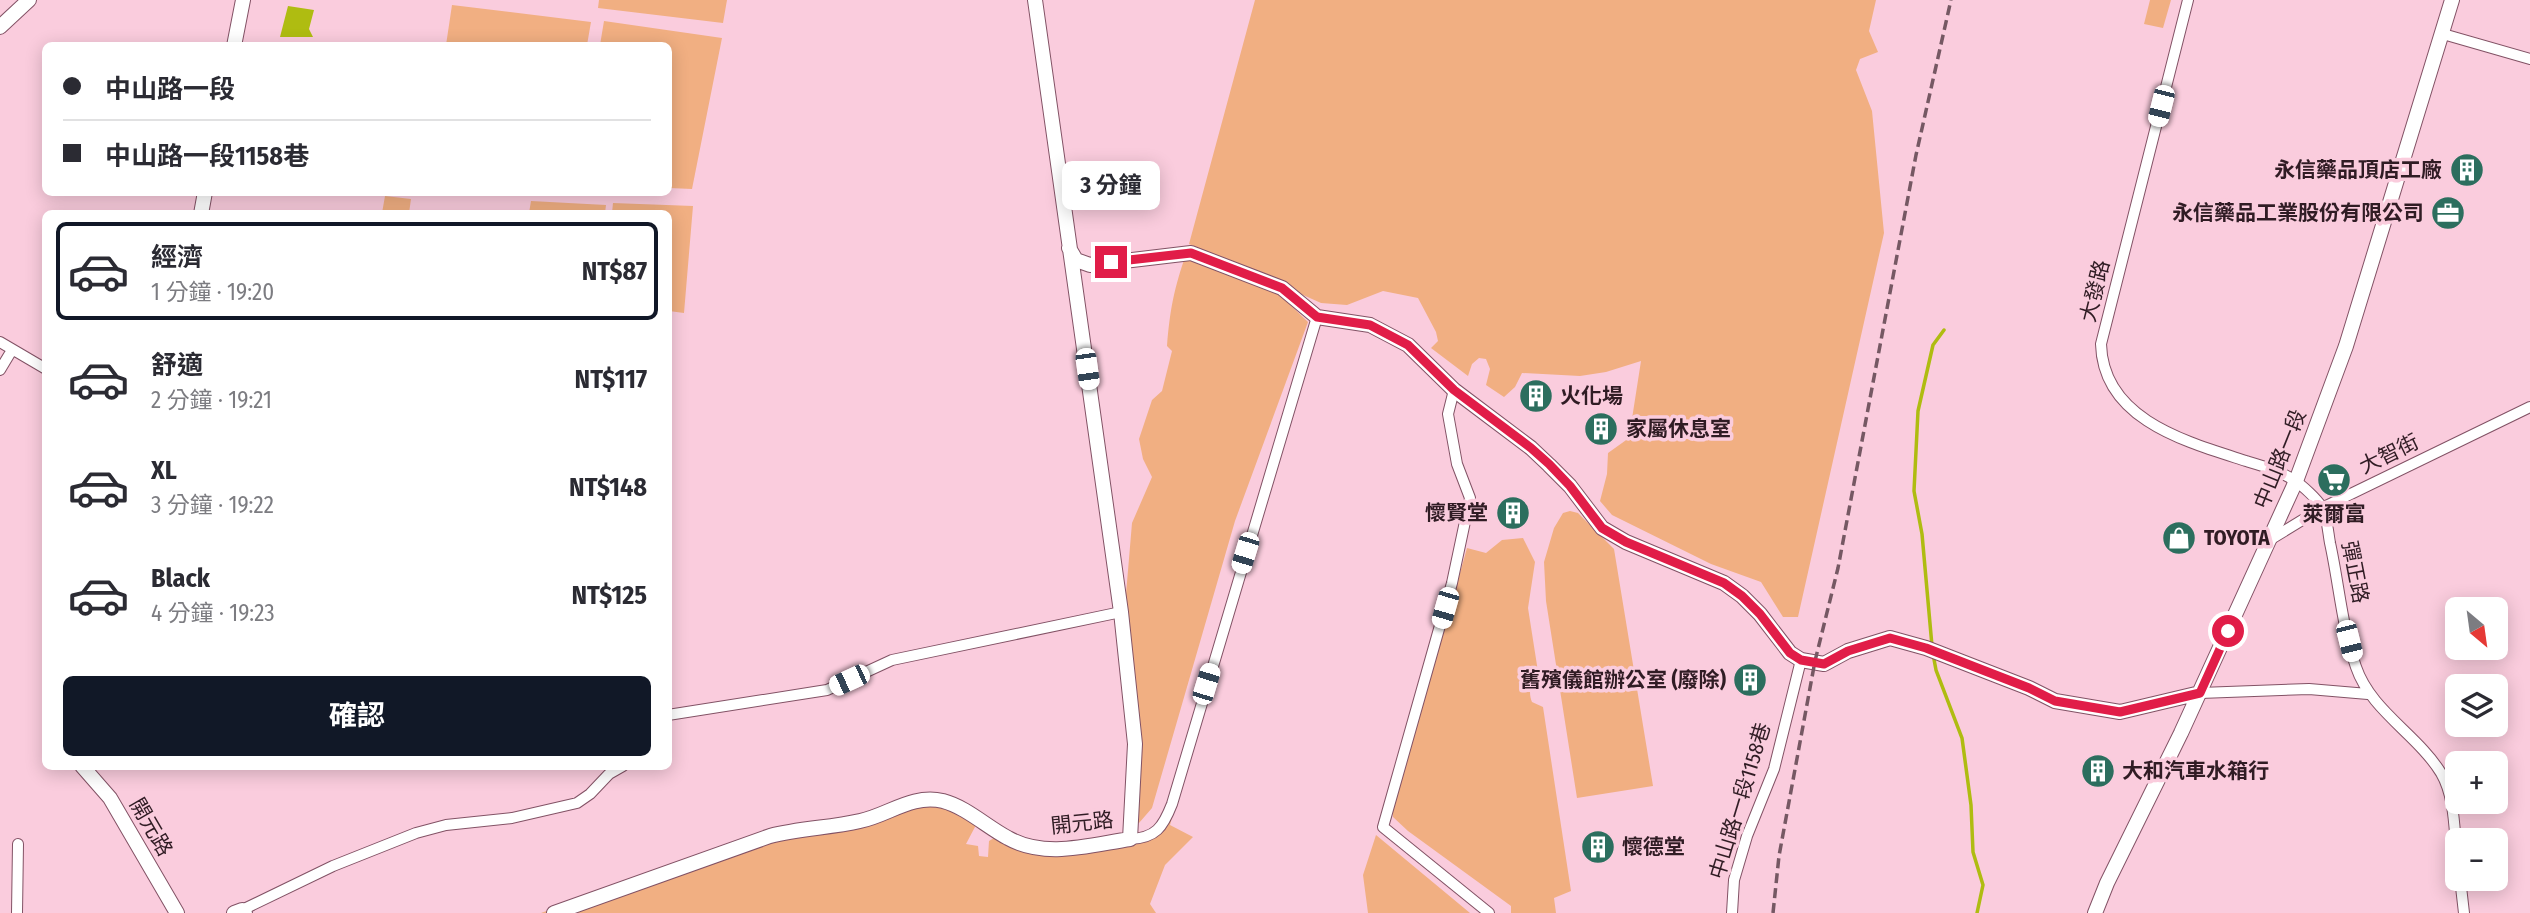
<!DOCTYPE html>
<html lang="zh-TW">
<head>
<meta charset="utf-8">
<style>
  body { margin:0; font-family:"Fira Sans Condensed","Noto Sans TC",sans-serif; background:#f2f2f3; color:#2b2b33; height:100vh; display:flex; flex-direction:column; font-size:26px; white-space:nowrap }
  * { box-sizing:border-box; margin:0 }
  p { font-size:23px; color:#7c7c81 }
  .icon { flex:none; width:38px; height:38px; fill:none; stroke:currentColor; stroke-width:2; stroke-linecap:round; stroke-linejoin:round }
  .map { position:relative; flex:1; overflow:hidden }
  .side { position:absolute; left:42px; top:210px; width:630px; height:560px; display:flex; flex-direction:column; background:#fff; border-radius:10px; box-shadow:0 4px 18px #0003 }
  .side>* { flex:none }
  .guide { position:absolute; left:42px; top:42px; width:630px; height:154px; border-radius:10px; box-shadow:0 4px 18px #0003; display:grid; align-content:center; height:154px; padding:0 21px; background:#fff }
  .needle { width:46px; rotate:151deg }
  .buttons { position:absolute; left:2445px; top:597px; display:grid; gap:14px }
  .buttons a { display:grid; place-items:center; width:63px; height:63px; border-radius:10px; background:#fff; box-shadow:0 4px 18px #0003; font-size:35px }
  .end { position:absolute; width:32px; height:32px; margin:-16px; border:9px solid #e11d48; background:#fff; box-shadow:0 0 0 4px #fff }
  .from { border-radius:50% }
  .bubble { position:absolute; height:49px; border-radius:10px; background:#fff; box-shadow:0 4px 18px #0003; font-size:23px; font-weight:700; line-height:49px; text-align:center }
  .car { position:absolute; width:21px; height:42px; margin:-21px -10px; border-radius:9px; box-shadow:0 0 5px 2px #0007; background:linear-gradient(#fff 24%,#345 0 40%,#fff 0 76%,#345 0 86%,#fff 0) }
  .guide b { display:flex; align-items:center; gap:24px; height:66px; font-size:26px }
  .guide b+b { border-top:2px solid #e1e1e2 }
  .guide i { width:18px; height:18px; background:#2b2b33 }
  ul { padding:12px 0 0; list-style:none }
  li { display:flex; align-items:center; gap:21px; height:98px; margin:0 14px 10px; padding:0 7px; border:4px solid transparent; border-radius:10px }
  li div { flex:1 }
  li b { display:block; font-size:26px }
  li em { font-style:normal; font-weight:700 }
  li.current { border-color:#111827 }
  li>.icon { width:63px; height:63px; stroke-width:1.5 }
  .cta { display:flex; gap:14px; margin-top:auto; padding:14px 21px }
  .cta a { flex:1; height:80px; border-radius:10px; background:#111827; color:#fff; font-size:28px; font-weight:700; line-height:80px; text-align:center }
  .map>svg:first-child { display:block }
  .green { fill:#f1af82 }
  .water { fill:#afbc11 }
  .lines { fill:none; stroke-linecap:round; stroke-linejoin:round }
  .stream { stroke:#afbc11; stroke-width:3.5 }
  .minor-casing { stroke:#825265; stroke-width:12 }
  .tertiary-casing { stroke:#825265; stroke-width:16 }
  .minor { stroke:#fff; stroke-width:10 }
  .tertiary { stroke:#fff; stroke-width:14 }
  .rail { stroke:#755863; stroke-width:3.5; stroke-dasharray:10 5; stroke-linecap:butt }
  .route { stroke:#e11d48; stroke-width:9 }
  .labels { text-anchor:middle; dominant-baseline:central; stroke-width:7; stroke-linejoin:round; paint-order:stroke }
  .poi-label { font-size:21px; font-weight:bold; fill:#301c24; stroke:#faccdd; text-anchor:start }
  .street-label { font-size:21px; fill:#301c24; stroke:#faccdd }
</style>
</head>
<body>
<div class="map">
<svg width="2530" height="913" viewBox="0 0 2530 913">
  <rect width="100%" height="100%" fill="#faccdd"/>
  <path class="green" d="M599 0H727L723 23 598 8Z
    M1255 0H1876L1869 31 1878 52 1860 59 1856 70 1872 111 1884 233 1798 617H1783L1761 582 1711 564 1612 515 1600 501 1607 474 1608 453 1629 438 1641 361 1606 372 1580 376 1522 373 1515 387 1504 397 1486 385 1490 369 1486 359 1479 358 1472 364 1468 376 1431 348 1438 341 1436 332 1418 298 1383 291 1347 305 1321 303 1189 244Z
    M2150 0H2171L2163 28 2144 24Z
    M452 5 591 22 587 45H446Z
    M604 21 722 38 692 189 669 188 668 46 600 45Z
    M385 196 411 199 409 213H382Z
    M531 201 606 205 605 213H529Z
    M613 203 693 206 684 313 669 311 668 214 612 213Z
    M1186 254 1275 290 1308 322 1235 521 1152 808 1139 823 1130 822 1125 668 1126 594 1132 523 1152 477 1143 459 1139 439 1152 400 1162 391 1172 351 1167 346C1170 309 1174 289 1186 254Z
    M1570 511 1578 513 1614 549 1653 786 1577 798 1546 601 1544 562 1554 528 1563 513Z
    M1523 538 1535 562 1528 608 1539 678C1530 683 1528 692 1532 702L1543 707 1571 891 1554 898 1556 913H1511V906L1408 831 1393 817V811L1467 548 1486 553 1502 540Z
    M1198 723 1170 825 1193 837 1165 865 1150 904 1156 913H541L754 834 856 822 908 802 946 809 976 825 966 844 978 846 979 856 988 857 989 841 999 835 1029 848 1148 831C1170 817 1189 749 1198 723Z
    M1376 835 1470 913H1368L1363 875Z"/>
  <path class="water" d="M288 6 314 10 309 29 313 37H280Z"/>
  <g class="lines">
    <path class="stream" d="M1932 646 1922 534 1914 491 1918 411 1933 345 1944 330
      M1933 654 1936 670 1962 738 1971 805 1973 852 1983 885 1977 913"/>
    <g class="minor-casing">
      <path id="minor" d="M2188 0 2101 344C2103 420 2187 442 2246 461 2263 466 2281 471 2295 481 2303 486 2316 498 2322 507 2327 516 2328 532 2330 543 2339 584 2342 627 2356 667 2371 711 2417 734 2441 773 2455 797 2454 829 2457 856
        M2443 34 2530 59
        M0 342 46 369
        M0 370 12 350
        M1454 390 1448 414 1457 464 1470 498 1452 583 1383 827 1489 913
        M2268 541 2322 508 2530 407
        M2200 693 2309 689 2368 694
        M668 715 827 690 892 660 1121 612
        M1130 839C1156 838 1163 827 1172 804L1317 317
        M2460 878 2464 913
        M242 910 333 866 416 833 446 825 512 818 577 803 590 794 609 774 623 766
        M17 913 18 844
        M1732 913 1734 880 1747 836 1774 769 1801 660"/>
    </g>
    <g class="tertiary-casing">
      <path id="tertiary" d="M0 27 29 0
        M234 46 243 0
        M201 214 205 192
        M1069 248 1076 260 1090 265 1191 253 1282 288 1317 317 1370 325 1408 345 1454 390 1531 448 1549 465 1570 486 1602 528 1626 542 1724 583 1742 596 1760 614 1790 653 1801 660 1824 664 1848 651 1890 638 1926 648 2029 688 2055 701 2120 712 2200 693
        M82 766 110 798 177 913
        M234 913 242 910 245 913
        M554 913 770 836C800 828 830 828 860 821 889 815 911 794 943 801 966 807 987 827 1008 838 1045 859 1090 845 1130 839L1135 744 1121 612 1035 0
        M2095 913 2107 883 2181 733 2296 481 2346 346 2452 0"/>
    </g>
    <use href="#minor" class="minor"/>
    <use href="#tertiary" class="tertiary"/>
    <path class="rail" d="M1773 913 1779 856 1815 661 1838 568 1916 155 1951 0"/>
  </g>
  <g class="lines">
    <path class="route" d="M1111 262 1191 253 1282 288 1317 317 1370 325 1408 345 1454 390 1531 448 1549 464 1570 486 1602 528 1626 542 1724 583 1742 596 1760 614 1790 653 1801 660 1824 664 1848 651 1890 638 1926 648 2029 688 2055 701 2120 712 2200 693 2228 631"/>
  </g>
  <defs>
    <g id="building-disc" transform="scale(1.75)"><circle r="9.5" fill="#2c6e5e" stroke="#faccdd"/><path d="M-4-6H4V6H1V3H-1V6H-4ZM-2.5-4.3h1.7v1.8h-1.7ZM.8-4.3h1.7v1.8H.8ZM-2.5-1h1.7V.8h-1.7ZM.8-1h1.7V.8H.8Z" fill="#fff"/></g>
    <g id="office-disc" transform="scale(1.75)"><circle r="9.5" fill="#2c6e5e" stroke="#faccdd"/><path d="M-6-3h4V-5.5h4V-3h4V5H-6ZM-1-4.5V-3h2v-1.5ZM-6 0V1H6V0Z" fill="#fff"/></g>
    <g id="supermarket-disc" transform="scale(1.75)"><circle r="9.5" fill="#2c6e5e" stroke="#faccdd"/><path d="M-6-5.5h2.5l.6 2H6L4.5 2H-2.5L-4.4-4H-6ZM-1.5 3.2a1.3 1.3 0 1 0 .1 0ZM3 3.2a1.3 1.3 0 1 0 .1 0Z" fill="#fff"/></g>
    <g id="shop-disc" transform="scale(1.75)"><circle r="9.5" fill="#2c6e5e" stroke="#faccdd"/><path d="M-5-2.5h2.3a2.7 3.5 0 0 1 5.4 0H5L5.5 6h-11ZM-1.5-2.5h3a1.5 2.3 0 0 0-3 0Z" fill="#fff"/></g>
  </defs>
  <g fill-rule="evenodd">
    <use href="#building-disc" x="2467" y="170"/>
    <use href="#office-disc" x="2448" y="213"/>
    <use href="#building-disc" x="1536" y="396"/>
    <use href="#building-disc" x="1601" y="429"/>
    <use href="#supermarket-disc" x="2334" y="480"/>
    <use href="#building-disc" x="1513" y="513"/>
    <use href="#shop-disc" x="2179" y="538"/>
    <use href="#building-disc" x="1750" y="680"/>
    <use href="#building-disc" x="2098" y="771"/>
    <use href="#building-disc" x="1598" y="847"/>
  </g>
  <g class="labels">
    <g class="poi-label">
      <text x="2442" y="170" text-anchor="end">永信藥品頂店工廠</text>
      <text x="2424" y="213" text-anchor="end">永信藥品工業股份有限公司</text>
      <text x="1560" y="396">火化場</text>
      <text x="1626" y="429">家屬休息室</text>
      <text x="1488" y="513" text-anchor="end">懷賢堂</text>
      <text x="2334" y="514" text-anchor="middle">萊爾富</text>
      <text x="2204" y="538">TOYOTA</text>
      <text x="1726" y="680" text-anchor="end">舊殯儀館辦公室 (廢除)</text>
      <text x="2122" y="771">大和汽車水箱行</text>
      <text x="1622" y="847">懷德堂</text>
    </g>
    <g class="street-label">
      <text transform="translate(2095 291) rotate(-76)">大發路</text>
      <text transform="translate(2389 454) rotate(-26)">大智街</text>
      <text transform="translate(2280 459) rotate(-68)">中山路一段</text>
      <text transform="translate(2355 572) rotate(79)">彈正路</text>
      <text transform="translate(1740 801) rotate(-73)">中山路一段1158巷</text>
      <text transform="translate(1082 823) rotate(-6)">開元路</text>
      <text transform="translate(151 827) rotate(60)">開元路</text>
    </g>
  </g>
</svg>
<div class="buttons">
<a><svg class="needle" viewBox="-14 -14 28 28"><path d="M0-13l5 13h-10z" fill="#e53935"/><path d="M0 13l5-13h-10z" fill="#7c7c81"/></svg></a>
<a><svg class="icon" aria-label="layers" viewBox="0 0 24 24"><path d="M12 4l9 5-9 5-9-5zM3 14l9 5 9-5"/></svg></a>
<a>+</a>
<a>−</a>
</div>
<i class="end from" style="left:2228px;top:631px"></i>
<i class="end" style="left:1111px;top:262px"></i>
<div class="bubble" style="left:1062px;top:161px;width:98px">3 分鐘</div>
<i class="car" style="left:2161px;top:106px;rotate:194deg"></i>
<i class="car" style="left:1087px;top:369px;rotate:172deg"></i>
<i class="car" style="left:1245px;top:553px;rotate:197deg"></i>
<i class="car" style="left:1445px;top:608px;rotate:196deg"></i>
<i class="car" style="left:2349px;top:641px;rotate:166deg"></i>
<i class="car" style="left:849px;top:680px;rotate:245deg"></i>
<i class="car" style="left:1206px;top:684px;rotate:17deg"></i>
<div class="guide">
<b><i class="from"></i>中山路一段</b>
<b><i></i>中山路一段1158巷</b>
</div>
<section class="side">
<ul>
<li class="current"><svg class="icon" aria-label="car" viewBox="0 0 24 24"><path d="M5 17H2v-5l4-1 3-4h7l3 4 3 1v5h-3M9 17h6M6 11h13"/><circle cx="7" cy="17" r="2"/><circle cx="17" cy="17" r="2"/></svg><div><b>經濟</b><p>1 分鐘 · 19:20</p></div><em>NT$87</em></li>
<li><svg class="icon" aria-label="car" viewBox="0 0 24 24"><path d="M5 17H2v-5l4-1 3-4h7l3 4 3 1v5h-3M9 17h6M6 11h13"/><circle cx="7" cy="17" r="2"/><circle cx="17" cy="17" r="2"/></svg><div><b>舒適</b><p>2 分鐘 · 19:21</p></div><em>NT$117</em></li>
<li><svg class="icon" aria-label="car" viewBox="0 0 24 24"><path d="M5 17H2v-5l4-1 3-4h7l3 4 3 1v5h-3M9 17h6M6 11h13"/><circle cx="7" cy="17" r="2"/><circle cx="17" cy="17" r="2"/></svg><div><b>XL</b><p>3 分鐘 · 19:22</p></div><em>NT$148</em></li>
<li><svg class="icon" aria-label="car" viewBox="0 0 24 24"><path d="M5 17H2v-5l4-1 3-4h7l3 4 3 1v5h-3M9 17h6M6 11h13"/><circle cx="7" cy="17" r="2"/><circle cx="17" cy="17" r="2"/></svg><div><b>Black</b><p>4 分鐘 · 19:23</p></div><em>NT$125</em></li>
</ul>
<div class="cta"><a>確認</a></div>
</section>
</div>
</body>
</html>
